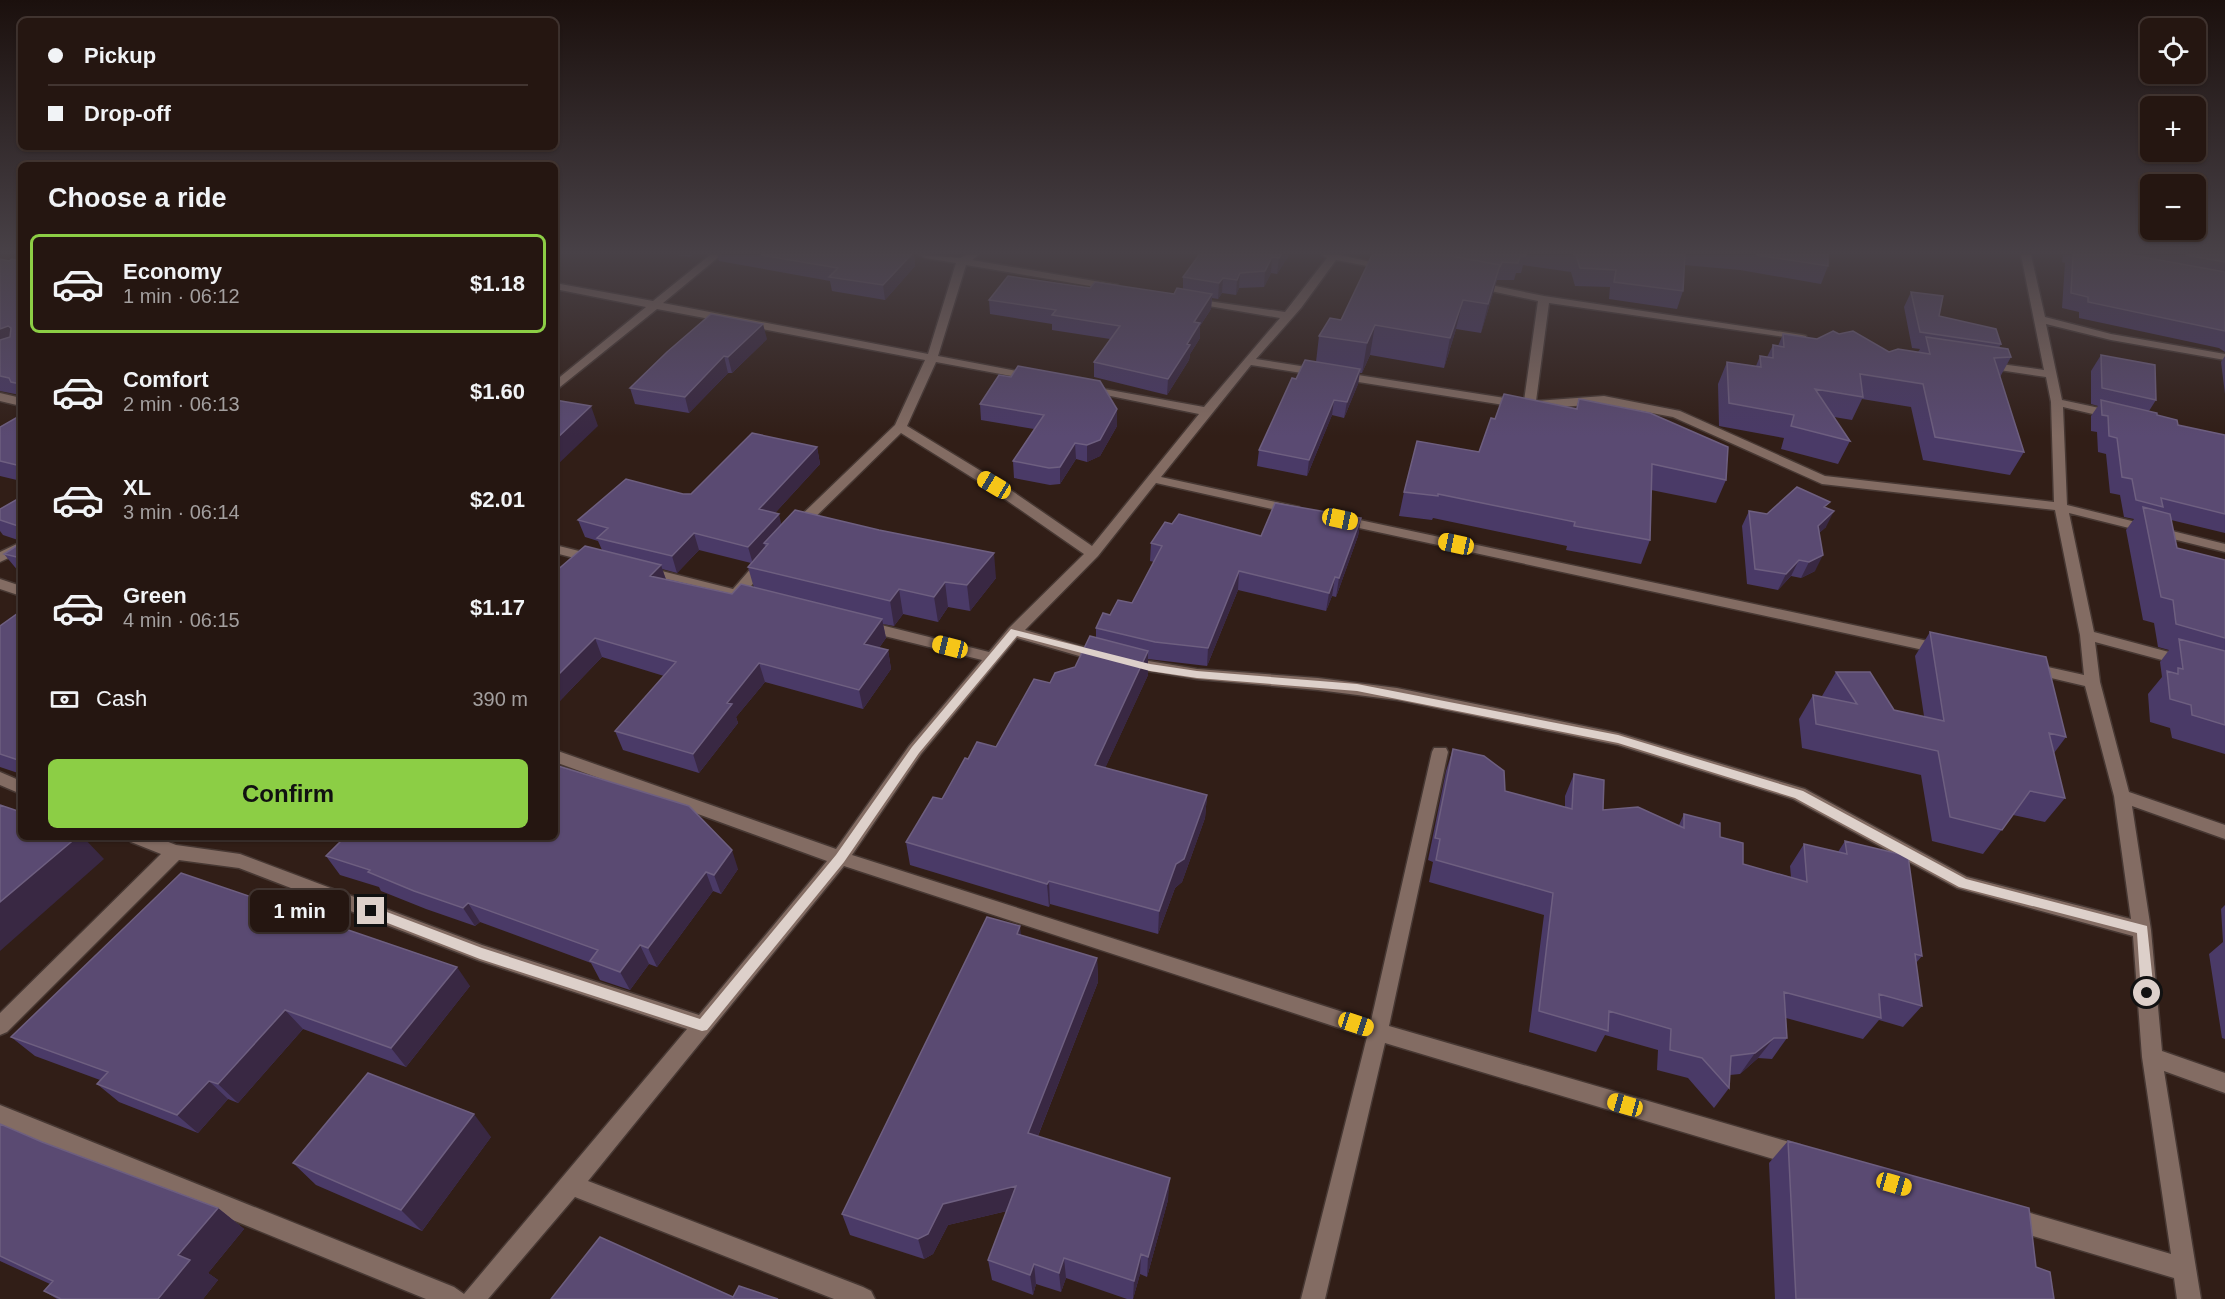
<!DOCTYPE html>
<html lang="en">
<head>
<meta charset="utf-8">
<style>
  body { margin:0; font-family:Helvetica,sans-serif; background:#31231f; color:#f1f3f6; height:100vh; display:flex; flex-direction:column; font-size:22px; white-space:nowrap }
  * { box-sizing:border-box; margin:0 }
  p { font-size:20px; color:#a39f9f }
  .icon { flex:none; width:33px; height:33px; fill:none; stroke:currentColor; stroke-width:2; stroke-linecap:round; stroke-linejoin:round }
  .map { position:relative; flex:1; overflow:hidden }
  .drawer { position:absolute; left:18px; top:162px; width:540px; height:678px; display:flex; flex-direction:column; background:#251611; border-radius:9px; box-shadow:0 2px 4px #0004,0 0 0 2px #423531 }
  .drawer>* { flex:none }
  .banner { position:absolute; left:18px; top:18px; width:540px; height:132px; border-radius:9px; box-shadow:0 2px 4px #0004,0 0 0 2px #423531; display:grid; align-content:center; height:132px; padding:0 30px; background:#251611 }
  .tools { position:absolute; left:2140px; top:18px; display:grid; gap:12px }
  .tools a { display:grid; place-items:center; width:66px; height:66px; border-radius:9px; background:#251611; box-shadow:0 2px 4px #0004,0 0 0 2px #423531; font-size:30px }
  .end { position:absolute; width:27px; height:27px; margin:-14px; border:8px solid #ddd0ca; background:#111; box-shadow:0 0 0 3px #111 }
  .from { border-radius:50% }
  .bubble { position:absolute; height:42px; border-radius:9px; background:#251611; box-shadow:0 2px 4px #0004,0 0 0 2px #423531; font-size:20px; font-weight:600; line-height:42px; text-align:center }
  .car { position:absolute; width:18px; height:36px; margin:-18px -9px; border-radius:8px; box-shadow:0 0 4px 2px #0007; background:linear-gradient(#f5c518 24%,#345 0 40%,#f5c518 0 76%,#345 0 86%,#f5c518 0) }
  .banner b { display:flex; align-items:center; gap:21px; height:57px; font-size:22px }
  .banner b+b { border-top:2px solid #423531 }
  .banner i { width:15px; height:15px; background:#f1f3f6 }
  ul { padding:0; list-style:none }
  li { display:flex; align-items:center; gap:18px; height:99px; margin:0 12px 9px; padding:0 18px; border:3px solid transparent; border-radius:9px }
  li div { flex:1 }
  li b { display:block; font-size:22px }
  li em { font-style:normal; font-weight:600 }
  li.active { border-color:#8cce45 }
  li>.icon { width:54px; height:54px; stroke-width:1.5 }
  h2 { padding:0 30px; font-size:27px; line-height:72px }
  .pay { display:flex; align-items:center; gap:15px; height:66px; padding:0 30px; font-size:22px }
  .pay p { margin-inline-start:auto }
  .action { display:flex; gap:12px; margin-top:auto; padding:12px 30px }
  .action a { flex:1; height:69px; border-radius:9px; background:#8cce45; color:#111; font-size:24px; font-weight:600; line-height:69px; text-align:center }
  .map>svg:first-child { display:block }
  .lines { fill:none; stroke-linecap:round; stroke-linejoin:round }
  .minor-casing { stroke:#473833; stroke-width:3 }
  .minor { fill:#836c63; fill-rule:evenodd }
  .wall { fill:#4a3a67; fill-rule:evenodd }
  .shaded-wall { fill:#392843 }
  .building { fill:#5a4a72; stroke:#6e5f80; stroke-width:1.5 }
  .route { fill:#ddd0ca }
</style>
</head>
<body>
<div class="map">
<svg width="2225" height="1299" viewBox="0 0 2225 1299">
  <rect width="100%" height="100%" fill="#311e17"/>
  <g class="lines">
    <g class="minor-casing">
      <path id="minor" d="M710 255H721L663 303 928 354 956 263 925 258 920 255 960 258 966 255H978L972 260 1118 285V289L1114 290 966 265 938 356 1033 374 1039 377 1033 380 936 362 907 426 999 482 1092 546 1199 414 1086 391 1080 387 1082 385 1204 407 1280 318 1191 303 1186 300 1187 298 1285 312 1327 258 1322 255H1340L1393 267 1388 270 1336 260 1301 308 1256 359 1524 401 1538 301 1472 287 1471 285 1476 282 1544 296 1802 335 1806 336V340L1549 303 1536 401 1604 396 1680 411 1825 476 2054 502 2051 402 2046 377 1986 368 1980 365 1986 362 2044 370 2021 255H2031L2045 317 2111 334 2225 354V360L2111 340 2046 324 2062 400 2118 412 2120 415 2114 419 2063 407 2067 505 2225 544V552L2069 513 2094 632 2225 667V677L2095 642 2100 682 2129 792 2225 825V839L2132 806 2151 930 2162 1051 2225 1073V1093L2164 1071 2201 1299H2177L2174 1278 2013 1230 2005 1227 2002 1219 2005 1211 2013 1208 2171 1254 2142 1057 2133 936 1957 888 1793 799 1618 745 1397 700 1318 690 1197 679 1130 668 1122 663 1130 658 1197 669 1318 678 1397 688 1618 733 1805 789 1967 877 2131 919 2114 796 2085 686 2030 673 2022 668 2030 663 2084 675 2080 635 2055 510 1822 484 1673 417 1604 404 1529 409 1251 365 1161 477 1299 507 1301 510 1299 513 1294 514 1156 483 1098 556 1025 630 1105 653 1108 657 1105 661 1100 662 1017 638 921 754 852 855 1371 1021 1432 752 1434 748H1446L1448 752 1389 1026 1800 1145 1808 1149 1811 1156 1808 1163 1800 1167 1385 1043 1325 1299H1301L1367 1037 844 866 588 1181 863 1287 871 1291 875 1299H834L575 1197 488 1299H426L0 1125V1105L454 1287 464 1294 687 1029 480 961 239 868 179 860 7 1032 0 1035V1013L161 854 131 842 128 837H156L176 845 240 854 482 945 699 1015 827 861 555 762V750L836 849 909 746 982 660 860 630 858 626 860 622 865 621 989 652 1009 628 1084 554 989 488 901 433 801 531H791L789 528 791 525 895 425 925 360 657 309 555 391V381L646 307 555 289V283L653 301Z
        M0 393 21 398V406L0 401Z
        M1341 516 1942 644 1949 649 1942 654 1336 523 1334 520Z
        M21 542V552L0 562V552Z
        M555 545 599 556 601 559 594 563 555 553Z
        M765 557 772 561 746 592 756 595 758 598 751 603 641 575 639 572 646 567 733 589 760 558Z
        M0 579 21 586V596L0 589Z
        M0 772 21 781V794L0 785Z"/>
    </g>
    <use href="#minor" class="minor"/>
  </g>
  <path class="wall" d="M676 255H692L690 257Z
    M717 255H914L915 266 885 300 832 291 830 281 719 261Z
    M1199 255H1289L1277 274 1271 273 1264 287 1239 288 1236 295 1222 293 1218 299 1212 298 1211 309 1200 326V338L1190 354 1189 360 1167 395 1094 377V362L1110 339 1052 330V324L990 314 989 300 1090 288 1174 294 1183 289V277Z
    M1372 255H1828V266L1821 284 1740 270 1684 265 1683 291 1677 309 1609 299 1610 287 1575 286 1571 272 1523 265 1521 273H1516L1514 280H1497L1481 333 1456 329 1444 368 1370 355 1362 373H1360L1358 384 1344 418 1332 415 1307 476 1257 466 1259 450 1296 379 1316 362 1319 336 1341 320Z
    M2063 255H2225V352L2219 348 2079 318V312L2062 308 2065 263 2062 262Z
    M0 259 9 261H21V397L20 395 0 391Z
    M1911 292 1939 316 2001 344 1999 348 2011 357 2000 377 2024 452 2010 475 1923 460 1911 407 1862 399 1852 420 1834 417 1850 441 1838 464 1781 449 1784 438 1719 426 1718 384 1727 362 1756 366 1760 356 1767 357 1773 345 1778 346 1783 334 1817 339 1839 334 1889 352H1918L1920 349 1912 348 1904 307Z
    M767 339 732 373H728L689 413 635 404 630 388Z
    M2101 355 2156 400 2149 411 2178 425 2225 435V533L2171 520 2177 548 2225 560V754L2172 738 2170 728 2150 722 2148 694 2162 677 2160 662 2169 650 2158 647 2154 623 2143 620 2126 530 2134 519 2124 517 2120 495 2110 493 2106 454 2098 452 2097 432 2091 431V416L2098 406 2091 404V371Z
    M2225 356V394L2221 362Z
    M1011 377 1117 426 1100 456 1087 462 1076 459 1060 484 1050 485 1014 478 1013 461 1034 429 981 420 980 404Z
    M1579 399 1726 480 1716 503 1651 490 1650 540 1641 564 1566 550 1567 546 1433 518 1432 520 1399 516 1404 492 1479 452 1495 419 1576 409Z
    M21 415V481L0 476V427Z
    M817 447 820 464 775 513 781 524 996 578 970 611 948 607 938 622 903 614 894 626 883 624 886 638 879 648 888 650 891 669 863 709 765 682 736 717 738 723 699 773 623 750 615 731 664 676 602 657 555 706V572L602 550 598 541 585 537 578 520 683 494H691ZM699 550 751 563 748 567 754 588 732 594 666 579 662 569 677 573Z
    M21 497V541L3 535 0 531V509Z
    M1827 508 1826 527 1819 533 1815 571 1801 578 1791 576 1778 590 1747 584 1742 526 1749 511 1767 514Z
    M1361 518 1358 536 1336 597 1332 596 1326 611 1238 590 1207 666 1148 659V675L1105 768 1207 795 1205 818 1182 882 1175 888 1158 934 1050 904 1049 907 910 865 906 842 942 799 968 759 996 747 1050 683 1075 667 1096 638V628L1110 615 1132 603 1154 562 1150 561 1151 543 1172 524 1261 536Z
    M21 543V573L19 572 4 554Z
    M21 611V774L0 767V626Z
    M1930 632 2066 737 2054 753 2065 798 2045 822 2013 815 1983 854 1932 841 1921 775 1802 748 1799 719 1813 695 1823 697 1822 696 1836 672 1894 710 1924 716 1915 656Z
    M1453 749 1505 791 1565 807V796L1574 774 1603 810 1679 825 1684 814 1720 837 1743 864 1791 877 1790 866 1804 844 1838 852 1845 841 1922 956 1916 963 1922 1006 1903 1027 1879 1020 1863 1039 1786 1018 1787 1038 1772 1059 1758 1058 1740 1074 1730 1075 1729 1088 1714 1108 1688 1078 1657 1070 1658 1050 1605 1035 1596 1052 1529 1032 1544 915 1429 882 1433 862 1428 860 1446 771Z
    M326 856 738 869 721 894 713 891 657 967 649 964 630 990 600 980 591 963 480 922 475 926 426 909 381 891 379 887 340 875Z
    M2225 905V1039L2222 1038 2209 954 2223 942 2221 909Z
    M1021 935 1097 958 1098 982 1038 1136 1168 1200 1147 1277 1140 1274 1133 1299H1127L1066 1278 1061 1292 1036 1284 1033 1295 992 1280 988 1260 1007 1211 948 1225 933 1254 924 1259 850 1235 842 1214Z
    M470 986 406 1067 303 1029 238 1103 228 1099 198 1133 119 1102 97 1084 100 1080 35 1056 11 1037Z
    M0 1124 42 1142 218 1208 244 1229 208 1273 218 1280 203 1299H57L44 1291 50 1284 0 1261Z
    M491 1137 422 1231 316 1185 293 1163Z
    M1788 1141 2036 1267 2054 1299H1775L1769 1163Z"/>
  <path class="shaded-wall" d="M911 255H914L915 266 885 300 883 285Z
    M1281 255H1289L1277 274 1279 258Z
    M1272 257 1271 273 1264 287 1265 271Z
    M1500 265 1493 294 1481 333 1488 304Z
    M1240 273 1239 288 1236 295 1237 280Z
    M1223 278 1222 293 1218 299 1219 283Z
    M1212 294 1211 309 1200 326V338L1190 354 1189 360 1167 395 1168 379 1187 344 1194 322Z
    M1463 300 1456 329 1444 368 1450 338Z
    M763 324 767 339 732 373 728 357Z
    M1375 325 1370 355 1362 373 1367 343Z
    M8 326 20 343 0 351V329Z
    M724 356 728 373 689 413 685 397Z
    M1360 369 1358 384 1344 418 1347 402Z
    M1334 400 1332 415 1307 476 1309 460Z
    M591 406 598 426 555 467V440Z
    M1117 409V426L1100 456 1087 462V445Z
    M1075 443 1076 459 1060 484V467Z
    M817 447 820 464 763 526 759 509Z
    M1834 511 1826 527 1810 541 1818 526Z
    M779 514 783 531 764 543 766 550 753 564 748 547Z
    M1361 518 1358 536 1336 597 1339 578Z
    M694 533 699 550 677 573 672 556Z
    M994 553 996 578 970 611 967 585Z
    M1823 555 1815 571 1801 578 1809 562Z
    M1799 560 1791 576 1778 590 1786 574Z
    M661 565 667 583 650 576Z
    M1239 571 1238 590 1207 666 1208 648Z
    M1335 577 1332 596 1326 611 1329 593Z
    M945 582 948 607 938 622 934 597Z
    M899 589 903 614 894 626 890 601Z
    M882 619 886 638 868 663 864 644Z
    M595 638 602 657 555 706V678Z
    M888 650 891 669 863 709 859 690Z
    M1148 651V675L1096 788 1095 765Z
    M759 663 765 682 736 717 738 723 699 773 693 754 727 703Z
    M1207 795 1205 818 1182 882 1175 888 1158 934 1159 911 1176 864Z
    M77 837H83L104 859 0 951V902Z
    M732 850 738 869 721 894 714 875Z
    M706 872 713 891 657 967 648 948Z
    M1049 881 1050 904 1049 907 1047 884Z
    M468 903 480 922 475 926 463 908Z
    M1020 926 1023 951 1017 934Z
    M640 945 649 964 630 990 620 972Z
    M1097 958 1098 982 1030 1156 1028 1133Z
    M457 967 470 986 406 1067 391 1048Z
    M285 1010 303 1029 238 1103 218 1084Z
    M1774 1038 1758 1058 1740 1074 1755 1053Z
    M209 1081 228 1099 198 1133 177 1115Z
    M474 1114 491 1137 422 1231 401 1210Z
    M1170 1178 1168 1200 1147 1277 1148 1257Z
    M1016 1186 1019 1208 948 1225 933 1254 924 1259 918 1239 943 1204Z
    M218 1208 244 1229 208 1273 218 1280 203 1299H158L178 1255Z
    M1141 1254 1140 1274 1133 1299 1134 1281Z
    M1064 1258 1066 1278 1061 1292 1059 1273Z
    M1034 1264 1036 1284 1033 1295 1030 1275Z"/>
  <path class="building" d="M761 255H911L883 285 829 277 838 268Z
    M1199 255H1281L1279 258 1272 257 1265 271 1240 273 1237 280 1223 278 1219 283 1183 277Z
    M1372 255H1445L1500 265 1488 304 1463 300 1450 338 1375 325 1367 343 1319 336 1330 318 1341 320Z
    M1445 255H1526L1525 256H1520L1518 263 1502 262 1500 267V265Z
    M1573 255H1685L1683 291 1614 282 1616 270 1580 268 1576 255Z
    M1756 255H1828V266Z
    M2073 255H2132L2225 272V331L2088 302V297L2071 293Z
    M2186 255H2225V262Z
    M0 259 9 261 12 259 21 261V384L11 382 9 378 0 376V340L10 337 11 328 8 326 0 329Z
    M1008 276 1090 288 1095 282 1174 294 1177 288 1212 294 1194 322 1200 323 1187 344 1190 345 1168 379 1094 362 1120 326 1052 315 1056 310 989 300Z
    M1911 292 1943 296 1939 316 1996 329 2001 344 1920 332Z
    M711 314 763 324 728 357 724 356 685 397 630 388 667 352Z
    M1833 331 1839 334 1853 331 1889 352 1898 349 1930 354 1926 337 2008 349 2011 357 1994 358 2024 452 1935 437 1923 384 1860 374 1863 397 1815 389 1850 441 1791 426 1794 415 1729 403 1727 362 1761 367 1760 356 1773 358V345L1784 347 1783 334 1817 339Z
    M2101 355 2155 365 2156 400 2102 388Z
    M1305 360 1360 369 1347 402 1334 400 1309 460 1259 450 1292 378 1296 379Z
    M1018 366 1100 381 1117 409 1100 440 1087 445 1075 443 1060 467 1049 468 1013 461 1044 415 980 404 999 375 1011 377Z
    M1504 394 1577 409 1579 399 1650 413 1728 447 1726 480 1652 464 1650 540 1574 526 1575 522 1438 494V496L1404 492 1417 441 1479 452 1491 418 1495 419Z
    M555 400 591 406 555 440Z
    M2101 400 2157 413V415L2177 420 2178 425 2225 435V514L2161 498 2163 507 2136 500 2132 479 2122 477 2117 438 2109 436 2108 416 2102 415Z
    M21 415V466L0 461V427Z
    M752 433 817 447 759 509 779 514 748 547 694 533 672 556 597 538 608 528 578 520 626 479 683 494H691Z
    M1797 487 1830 502 1824 507 1834 511 1818 526 1823 555 1809 562 1799 560 1786 574 1755 569 1749 511 1767 514Z
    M21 497V527L0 520V509Z
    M1275 503 1361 518 1339 578 1335 577 1329 593 1239 571 1208 648 1155 642 1096 628 1103 613 1110 615 1118 600 1132 603 1162 546 1151 543 1165 522 1172 524 1179 514 1261 536Z
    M2143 507 2170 514 2177 548 2225 560V638L2176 624 2173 600 2161 597Z
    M795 510 879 530 994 553 967 585 945 582 934 597 899 589 890 601 748 567 768 544 764 543Z
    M21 543V558L4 554Z
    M585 546 661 565 650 576 732 594 741 584 882 619 864 644 888 650 859 690 759 663 727 703 732 704 693 754 615 731 676 662 595 638 555 678V572Z
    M21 611V761L0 754V626Z
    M1930 632 2046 657 2066 737 2049 733 2065 798 2030 791 2002 830 1950 817 1938 751 1816 724 1813 695 1857 704 1836 672H1870L1894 710 1944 721Z
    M1090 636 1148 651 1095 765 1207 795 1184 859 1176 864 1159 911 1049 881 1047 884 906 842 933 797 942 799 965 758 968 759 977 742 996 747 1034 679 1050 683 1055 673 1075 667Z
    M2179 639 2225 651V725L2192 715 2191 705 2170 699 2167 671 2178 674V668L2183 669Z
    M1453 749 1484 756 1504 771 1505 791 1572 809 1574 774 1604 780 1603 810 1638 807 1684 828V814L1720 823V837L1743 843V864L1807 882 1804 844 1847 854 1845 841 1908 856 1922 956 1915 954 1922 1006 1879 994 1881 1018 1784 992 1787 1038H1774L1755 1053 1731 1056 1729 1088 1702 1058 1670 1050 1671 1029 1609 1011 1608 1031 1539 1011 1553 893 1436 860 1440 839 1435 838Z
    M555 765 689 806 732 850 714 875 706 872 648 948 640 945 620 972 590 961 598 950 468 903 463 908 414 891 368 872 370 870 326 856 345 837H555Z
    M0 805 21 812V837H77L0 902Z
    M181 873 457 967 391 1048 285 1010 218 1084 209 1081 177 1115 97 1084 108 1072 11 1037Z
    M987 917 1020 926 1017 934 1097 958 1028 1133 1170 1178 1148 1257 1141 1254 1134 1281 1064 1258 1059 1273 1034 1264 1030 1275 988 1260 1016 1186 943 1204 928 1234 918 1239 842 1214Z
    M368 1073 474 1114 401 1210 293 1163Z
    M0 1124 42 1142 218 1208 178 1255 190 1260 158 1299H61L44 1291 53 1281 0 1256Z
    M1788 1141 2029 1208 2036 1267 2050 1272 2054 1299H1796Z
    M600 1237 733 1297 739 1286 778 1299H551Z"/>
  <linearGradient id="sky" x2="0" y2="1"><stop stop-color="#1b100d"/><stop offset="0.58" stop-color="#484147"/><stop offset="1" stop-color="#484147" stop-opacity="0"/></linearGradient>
  <rect width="2225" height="436" fill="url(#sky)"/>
  <path class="route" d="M1011 629 1150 664 1197 671 1357 684 1618 735 1803 791 1966 879 2147 926 2154 993 2147 999 2141 993 2137 933 1959 887 1795 798 1618 743 1357 691 1197 678 1150 671 1017 636 919 753 844 862 707 1030 702 1031 480 959 367 915 365 911 371 906 482 948 700 1019 836 855 912 747Z"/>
</svg>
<div class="tools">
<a><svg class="icon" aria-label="locate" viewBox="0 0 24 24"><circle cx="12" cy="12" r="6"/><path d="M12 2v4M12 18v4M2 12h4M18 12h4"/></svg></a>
<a>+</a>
<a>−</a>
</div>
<i class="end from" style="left:2147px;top:993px"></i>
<i class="end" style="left:371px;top:911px"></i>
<div class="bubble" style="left:250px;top:890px;width:99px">1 min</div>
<i class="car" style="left:994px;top:485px;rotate:301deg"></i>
<i class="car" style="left:1340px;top:519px;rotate:102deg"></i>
<i class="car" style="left:1456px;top:544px;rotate:282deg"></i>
<i class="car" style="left:950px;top:647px;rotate:284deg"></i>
<i class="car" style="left:1356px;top:1024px;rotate:108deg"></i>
<i class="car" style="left:1625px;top:1105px;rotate:286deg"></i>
<i class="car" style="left:1894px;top:1184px;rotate:106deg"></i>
<div class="banner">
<b><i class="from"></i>Pickup</b>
<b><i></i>Drop-off</b>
</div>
<section class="drawer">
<h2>Choose a ride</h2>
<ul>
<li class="active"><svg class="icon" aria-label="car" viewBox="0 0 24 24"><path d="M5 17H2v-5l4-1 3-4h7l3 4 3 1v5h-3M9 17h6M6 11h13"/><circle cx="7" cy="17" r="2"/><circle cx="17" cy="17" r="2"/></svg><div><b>Economy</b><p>1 min · 06:12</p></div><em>$1.18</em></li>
<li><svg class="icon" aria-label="car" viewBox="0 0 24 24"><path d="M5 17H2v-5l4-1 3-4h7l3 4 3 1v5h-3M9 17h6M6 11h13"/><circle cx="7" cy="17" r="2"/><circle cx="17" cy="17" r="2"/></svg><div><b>Comfort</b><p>2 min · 06:13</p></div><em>$1.60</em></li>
<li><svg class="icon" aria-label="car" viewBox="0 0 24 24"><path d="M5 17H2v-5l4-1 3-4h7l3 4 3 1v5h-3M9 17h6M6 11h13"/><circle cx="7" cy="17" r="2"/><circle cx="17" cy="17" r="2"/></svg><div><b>XL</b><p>3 min · 06:14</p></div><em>$2.01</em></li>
<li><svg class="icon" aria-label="car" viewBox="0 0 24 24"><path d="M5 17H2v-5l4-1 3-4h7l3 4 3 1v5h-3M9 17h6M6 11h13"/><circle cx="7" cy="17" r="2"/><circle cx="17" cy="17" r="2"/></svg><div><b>Green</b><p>4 min · 06:15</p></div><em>$1.17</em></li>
</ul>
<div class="pay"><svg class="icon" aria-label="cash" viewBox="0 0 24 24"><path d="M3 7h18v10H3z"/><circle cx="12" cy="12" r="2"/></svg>Cash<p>390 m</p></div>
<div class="action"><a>Confirm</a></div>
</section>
</div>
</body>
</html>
